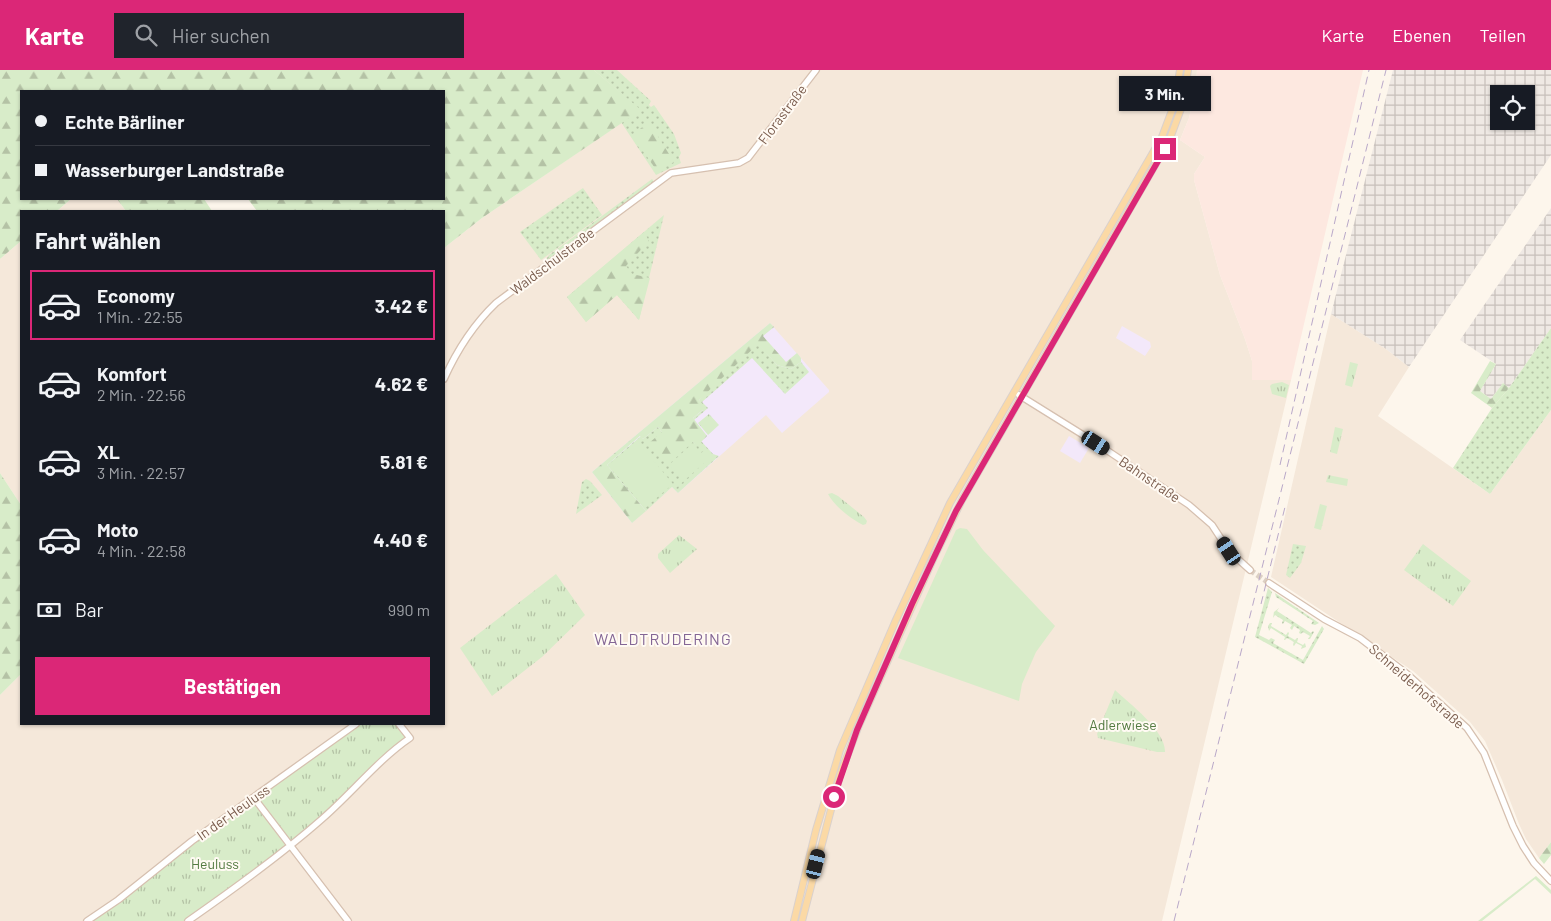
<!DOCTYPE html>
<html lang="de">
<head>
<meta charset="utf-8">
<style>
  body { margin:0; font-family:Barlow,sans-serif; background:#20242c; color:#f1f3f6; height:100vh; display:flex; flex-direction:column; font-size:19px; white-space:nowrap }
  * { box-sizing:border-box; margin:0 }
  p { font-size:16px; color:#9ea1a6 }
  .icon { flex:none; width:28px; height:28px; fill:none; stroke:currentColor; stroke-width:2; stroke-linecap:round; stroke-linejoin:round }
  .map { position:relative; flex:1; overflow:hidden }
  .drawer { position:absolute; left:20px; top:140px; width:425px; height:515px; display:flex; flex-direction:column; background:#171b24; border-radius:0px; box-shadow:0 1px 4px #0004 }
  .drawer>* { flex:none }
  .banner { position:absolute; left:20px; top:20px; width:425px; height:110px; border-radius:0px; box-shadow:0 1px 4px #0004; display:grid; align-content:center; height:110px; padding:0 15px; background:#171b24 }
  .fabs { position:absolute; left:1490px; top:15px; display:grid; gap:10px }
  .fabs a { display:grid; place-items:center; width:45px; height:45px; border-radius:0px; background:#171b24; box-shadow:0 1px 4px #0004; font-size:25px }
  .end { position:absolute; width:22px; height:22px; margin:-11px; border:6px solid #db2777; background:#fff; box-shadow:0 0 0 2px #fff }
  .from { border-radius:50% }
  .bubble { position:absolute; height:35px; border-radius:0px; background:#171b24; box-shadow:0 1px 4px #0004; font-size:16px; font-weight:700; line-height:35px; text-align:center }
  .car { position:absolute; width:15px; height:30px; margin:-15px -8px; border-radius:6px; box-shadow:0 0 4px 1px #0007; background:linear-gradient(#222 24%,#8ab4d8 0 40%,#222 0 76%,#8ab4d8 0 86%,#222 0) }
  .banner b { display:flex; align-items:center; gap:18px; height:48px; font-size:19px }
  .banner b+b { border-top:1px solid #363941 }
  .banner i { width:12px; height:12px; background:#f1f3f6 }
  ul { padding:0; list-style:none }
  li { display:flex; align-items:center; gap:15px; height:70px; margin:0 10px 8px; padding:0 5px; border:2px solid transparent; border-radius:0px }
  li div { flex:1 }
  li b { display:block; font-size:19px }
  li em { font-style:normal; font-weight:700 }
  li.on { border-color:#db2777 }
  li>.icon { width:45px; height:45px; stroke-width:1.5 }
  h2 { padding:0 15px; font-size:22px; line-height:60px }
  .pay { display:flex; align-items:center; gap:12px; height:55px; padding:0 15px; font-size:19px }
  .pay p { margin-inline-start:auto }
  .primary-button { display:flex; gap:10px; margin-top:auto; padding:10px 15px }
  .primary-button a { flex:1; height:58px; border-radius:0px; background:#db2777; color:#fff; font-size:20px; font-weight:700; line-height:58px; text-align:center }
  header { display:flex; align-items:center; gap:30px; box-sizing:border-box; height:70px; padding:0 25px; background:#db2777; color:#fff }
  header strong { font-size:24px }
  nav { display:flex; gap:28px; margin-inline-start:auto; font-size:18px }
  .search { width:350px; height:45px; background:#20242c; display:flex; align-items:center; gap:12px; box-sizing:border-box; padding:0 18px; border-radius:0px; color:#9ea1a6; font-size:19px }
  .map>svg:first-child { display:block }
  .residential { fill:#f5e8da }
  .commercial { fill:#fde8e0 }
  .industrial { fill:url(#industrial-grid); fill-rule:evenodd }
  .education { fill:#f3e8fa }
  .grass { fill:url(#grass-dots) }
  .forest { fill:url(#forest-firs) }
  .park { fill:url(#park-tufts) }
  .pitch { fill:#d8ecc9 }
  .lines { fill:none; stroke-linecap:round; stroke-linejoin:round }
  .secondary-tunnel { stroke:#dcd0c4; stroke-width:5.5; stroke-dasharray:5.5 3; stroke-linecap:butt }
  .secondary-casing { stroke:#d6c0b0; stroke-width:8 }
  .primary-casing { stroke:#dad1cd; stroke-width:8 }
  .secondary { stroke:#fff; stroke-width:5.5 }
  .primary { stroke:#fbd9a5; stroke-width:6 }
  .rail { stroke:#b9a8c9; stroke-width:1; stroke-dasharray:8 5; stroke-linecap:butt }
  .route { stroke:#db2777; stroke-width:6 }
  .labels { text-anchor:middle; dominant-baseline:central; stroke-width:4; stroke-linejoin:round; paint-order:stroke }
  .street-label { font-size:14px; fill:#7a5c4d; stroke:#fffaf3 }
  .park-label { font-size:14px; fill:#537a41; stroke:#fffaf3 }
  .quarter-label { font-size:16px; letter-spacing:1px; fill:#846695; stroke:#fffaf3 }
</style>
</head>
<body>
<header>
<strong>Karte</strong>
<div class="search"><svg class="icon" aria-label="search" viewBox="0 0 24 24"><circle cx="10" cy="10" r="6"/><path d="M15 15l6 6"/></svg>Hier suchen</div>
<nav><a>Karte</a><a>Ebenen</a><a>Teilen</a></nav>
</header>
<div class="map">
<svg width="1551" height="851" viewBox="0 0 1551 851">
  <defs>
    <pattern id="industrial-grid" width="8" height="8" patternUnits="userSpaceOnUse" patternTransform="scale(1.25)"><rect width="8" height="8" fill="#efe9e4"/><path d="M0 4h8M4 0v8" fill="none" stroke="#c7c0bb"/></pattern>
    <pattern id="grass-dots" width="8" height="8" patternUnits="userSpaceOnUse" patternTransform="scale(1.25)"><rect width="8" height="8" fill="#d8ecc9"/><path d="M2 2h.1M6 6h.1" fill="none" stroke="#b4c2a5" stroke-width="1.8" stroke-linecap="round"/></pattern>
    <pattern id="forest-firs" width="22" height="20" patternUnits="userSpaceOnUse" patternTransform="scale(1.25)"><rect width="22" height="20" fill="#d8ecc9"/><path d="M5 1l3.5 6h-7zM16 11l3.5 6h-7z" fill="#b4c2a5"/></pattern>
    <pattern id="park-tufts" width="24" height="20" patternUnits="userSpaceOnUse" patternTransform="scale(1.25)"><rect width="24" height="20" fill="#d8ecc9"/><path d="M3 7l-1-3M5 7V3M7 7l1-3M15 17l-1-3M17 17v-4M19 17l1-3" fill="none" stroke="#b4c2a5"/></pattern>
  </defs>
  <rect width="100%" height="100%" fill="#fdf6ec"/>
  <path class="residential" d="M594 0H1197L1196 16 1189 48 1180 70 1205 87 1194 104V110L1220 205 1245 269 1252 291V310H1291L1162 851H0V625L21 604V654H444V178L482 148 640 40Z
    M71 129H117L126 141H57Z
    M21 171V435L0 403V189Z
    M1331 244 1386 279 1409 297 1378 346 1490 424 1551 340V772L1539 788 1526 769 1519 754 1502 710 1485 671 1470 652 1413 601 1271 507Z"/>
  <path class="commercial" d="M1197 0H1363L1291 310H1252V291L1245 269 1220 205 1194 110V104L1205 87 1180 70 1189 48 1196 16Z"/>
  <path class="industrial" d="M1393 0H1551V85L1409 297 1386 279 1331 244ZM1499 24H1526V51H1499Z
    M1551 138V258L1509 318 1503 313 1491 329 1480 321 1496 294 1460 270Z"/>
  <path class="education" d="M770 253 829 320V322L782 363 766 345 678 423 672 417 632 453 592 402Z
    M1122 256 1150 272 1151 277 1145 286 1116 268Z
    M1069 366 1089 378 1080 393 1060 381Z"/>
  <path class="grass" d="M594 0H617L651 31 649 35 651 37 654 35 674 64 681 83 679 87 681 93 656 105 621 52 640 40Z
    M652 109 656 114 546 196 545 191 549 185Z
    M583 118 602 145 541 190 520 162Z
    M664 145 639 250 617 225 586 252 567 227Z
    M1551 258V340L1490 424 1453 398 1492 338 1509 318Z
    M758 273 777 295 791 299 801 292 809 302 785 324 752 288 702 332 708 338 694 350 693 348 703 340 699 330 703 325Z
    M658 357 662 362 693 372 697 375 701 371 713 384 719 386 678 423 672 417 646 441 607 395 641 366 643 369Z
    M586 409 590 411 602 425 576 444 582 412Z
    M1293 474 1306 476 1301 493 1290 508 1286 505Z
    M1268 518 1272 522 1259 565 1269 570 1271 568 1275 570 1273 573 1303 590 1322 556 1324 559 1304 594 1255 567Z
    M1275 523 1319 553 1315 555 1311 554 1313 551 1276 527Z
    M1279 538 1277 541 1311 563 1313 561 1314 562 1310 569H1308L1310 566 1303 562 1301 564 1299 563 1300 560 1294 556 1292 560 1290 558 1292 555 1285 551 1283 554 1282 553 1283 550 1275 545 1273 548 1274 542Z
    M1270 553H1272L1271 556 1286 565 1288 562 1289 563 1288 566 1295 570 1297 568 1298 569 1297 572 1303 575 1305 573 1306 577 1301 579 1302 576 1296 573 1294 576 1293 575 1294 572 1287 568 1285 570H1284L1285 567 1271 558 1269 561 1268 556Z"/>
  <path class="forest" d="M0 0H594L641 40 482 148 444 178V141H257L248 129H444V21H21V129H71L57 141H21V171L0 189Z
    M649 52 674 92 657 101 632 65Z
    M117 129H204L212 141H126Z
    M644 162 649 171 626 196 632 204 650 208 639 250 617 225 586 252 567 227Z
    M770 253 774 257 763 266 786 292 797 283 801 288V292L791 299 777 295 758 274 699 330 705 338 693 348 707 366 697 376 693 372 667 395 649 373 662 362 658 357 643 369 640 366 607 395 646 441 632 453 592 402Z
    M1490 291 1496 294 1480 321 1491 329 1503 313 1509 318 1492 338 1471 323Z
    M0 403 21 435V604L0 625Z
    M1551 772V785L1544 794 1539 788Z
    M1536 806 1551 820V824L1535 809 1482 851H1478Z"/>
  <path class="park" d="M1350 292 1358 294 1352 317 1345 315Z
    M1282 312 1289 315 1286 328 1272 324 1270 316 1272 314Z
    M709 344 719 355 708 365 698 353Z
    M1335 357 1343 359 1337 384 1330 382Z
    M1328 405 1348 409 1347 416 1326 412Z
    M832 423 838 426 864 447 867 451 866 454 863 455C851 449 834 436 828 424Z
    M1320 434 1327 436 1321 460 1314 458Z
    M679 465 697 479 670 503 658 488V484Z
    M1423 474 1471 511 1453 536 1404 500Z
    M556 504 585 545 542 587 492 626 460 578Z
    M1115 620C1130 634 1166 661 1165 682H1157L1098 668 1097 664Z
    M361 654H395L405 667 374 696 348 723 292 772 290 771 260 730V726Z
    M250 733H254L286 776 184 851H93L193 773Z"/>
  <path class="pitch" d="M637 371 673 414 645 438 608 395Z
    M693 373 701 383 706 379 712 386 676 418 673 415 681 408 669 395Z
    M960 458 967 459 983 480 1055 556 1036 582 1022 614 1019 631 898 588 956 460Z"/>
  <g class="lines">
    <path class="secondary-tunnel" d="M1250 500 1269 513"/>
    <g class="secondary-casing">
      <path id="secondary" d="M444 309C457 280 473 255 496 233L671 103 739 93 748 88 816 0
        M1019 325 1096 373 1189 435 1212 455 1229 481 1250 500
        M1269 513 1324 549 1360 568 1407 604 1467 658 1484 683 1513 756 1523 776 1534 793 1551 811
        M254 728 348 851
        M87 851 118 830 192 771 356 654
        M188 851C234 819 280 786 322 749 351 724 379 689 410 668L399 654"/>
    </g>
    <g class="primary-casing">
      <path id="primary" d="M794 851 816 760 840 680 895 552 950 433 1162 67 1174 35 1180 0
        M802 851 840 705 859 655 934 487 962 430 1169 71 1182 36 1188 0"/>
    </g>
    <use href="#secondary" class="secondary"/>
    <use href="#primary" class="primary"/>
    <path class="rail" d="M1280 395 1369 0
      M1261 534 1285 437
      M1174 851 1386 0"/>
  </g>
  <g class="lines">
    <path class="route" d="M834 727 857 660 912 534 956 441 1165 79"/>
  </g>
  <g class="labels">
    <g class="street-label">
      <text transform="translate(782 44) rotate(-53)">Florastraße</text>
      <text transform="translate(552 191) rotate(-37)">Waldschulstraße</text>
      <text transform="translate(1150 409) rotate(34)">Bahnstraße</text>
      <text transform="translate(1417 616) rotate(41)">Schneiderhofstraße</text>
      <text transform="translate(233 742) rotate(-35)">In der Heuluss</text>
    </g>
    <g class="park-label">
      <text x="1123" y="654">Adlerwiese</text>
      <text x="215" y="793">Heuluss</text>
    </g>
    <g class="quarter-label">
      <text x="663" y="568">WALDTRUDERING</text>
    </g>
  </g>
</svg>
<div class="fabs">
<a><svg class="icon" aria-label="locate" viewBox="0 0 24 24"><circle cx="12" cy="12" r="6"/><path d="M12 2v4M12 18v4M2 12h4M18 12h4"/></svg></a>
</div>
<i class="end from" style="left:834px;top:727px"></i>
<i class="end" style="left:1165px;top:79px"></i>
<div class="bubble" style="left:1119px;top:6px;width:92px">3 Min.</div>
<i class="car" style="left:1096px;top:373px;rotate:123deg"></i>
<i class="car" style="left:1229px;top:481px;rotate:327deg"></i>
<i class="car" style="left:816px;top:794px;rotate:14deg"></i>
<div class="banner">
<b><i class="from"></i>Echte Bärliner</b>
<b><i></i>Wasserburger Landstraße</b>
</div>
<section class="drawer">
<h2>Fahrt wählen</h2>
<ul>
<li class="on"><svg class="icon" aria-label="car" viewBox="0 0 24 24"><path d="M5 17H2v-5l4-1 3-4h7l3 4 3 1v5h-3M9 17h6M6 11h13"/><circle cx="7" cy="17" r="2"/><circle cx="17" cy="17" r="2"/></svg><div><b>Economy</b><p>1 Min. · 22:55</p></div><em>3.42 €</em></li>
<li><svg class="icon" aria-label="car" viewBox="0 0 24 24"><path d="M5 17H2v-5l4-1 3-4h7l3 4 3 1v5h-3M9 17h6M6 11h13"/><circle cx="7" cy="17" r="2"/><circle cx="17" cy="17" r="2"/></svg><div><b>Komfort</b><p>2 Min. · 22:56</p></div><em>4.62 €</em></li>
<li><svg class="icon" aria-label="car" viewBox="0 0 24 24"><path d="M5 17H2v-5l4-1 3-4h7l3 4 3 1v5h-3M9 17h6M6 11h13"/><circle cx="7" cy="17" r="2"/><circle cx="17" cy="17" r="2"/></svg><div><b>XL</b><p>3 Min. · 22:57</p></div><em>5.81 €</em></li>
<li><svg class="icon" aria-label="car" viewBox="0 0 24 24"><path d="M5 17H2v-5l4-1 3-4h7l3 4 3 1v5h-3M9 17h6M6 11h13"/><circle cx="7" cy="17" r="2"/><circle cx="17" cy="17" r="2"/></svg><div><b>Moto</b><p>4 Min. · 22:58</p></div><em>4.40 €</em></li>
</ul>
<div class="pay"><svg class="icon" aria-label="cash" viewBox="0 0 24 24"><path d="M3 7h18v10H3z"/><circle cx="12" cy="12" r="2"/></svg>Bar<p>990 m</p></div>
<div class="primary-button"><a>Bestätigen</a></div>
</section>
</div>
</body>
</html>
